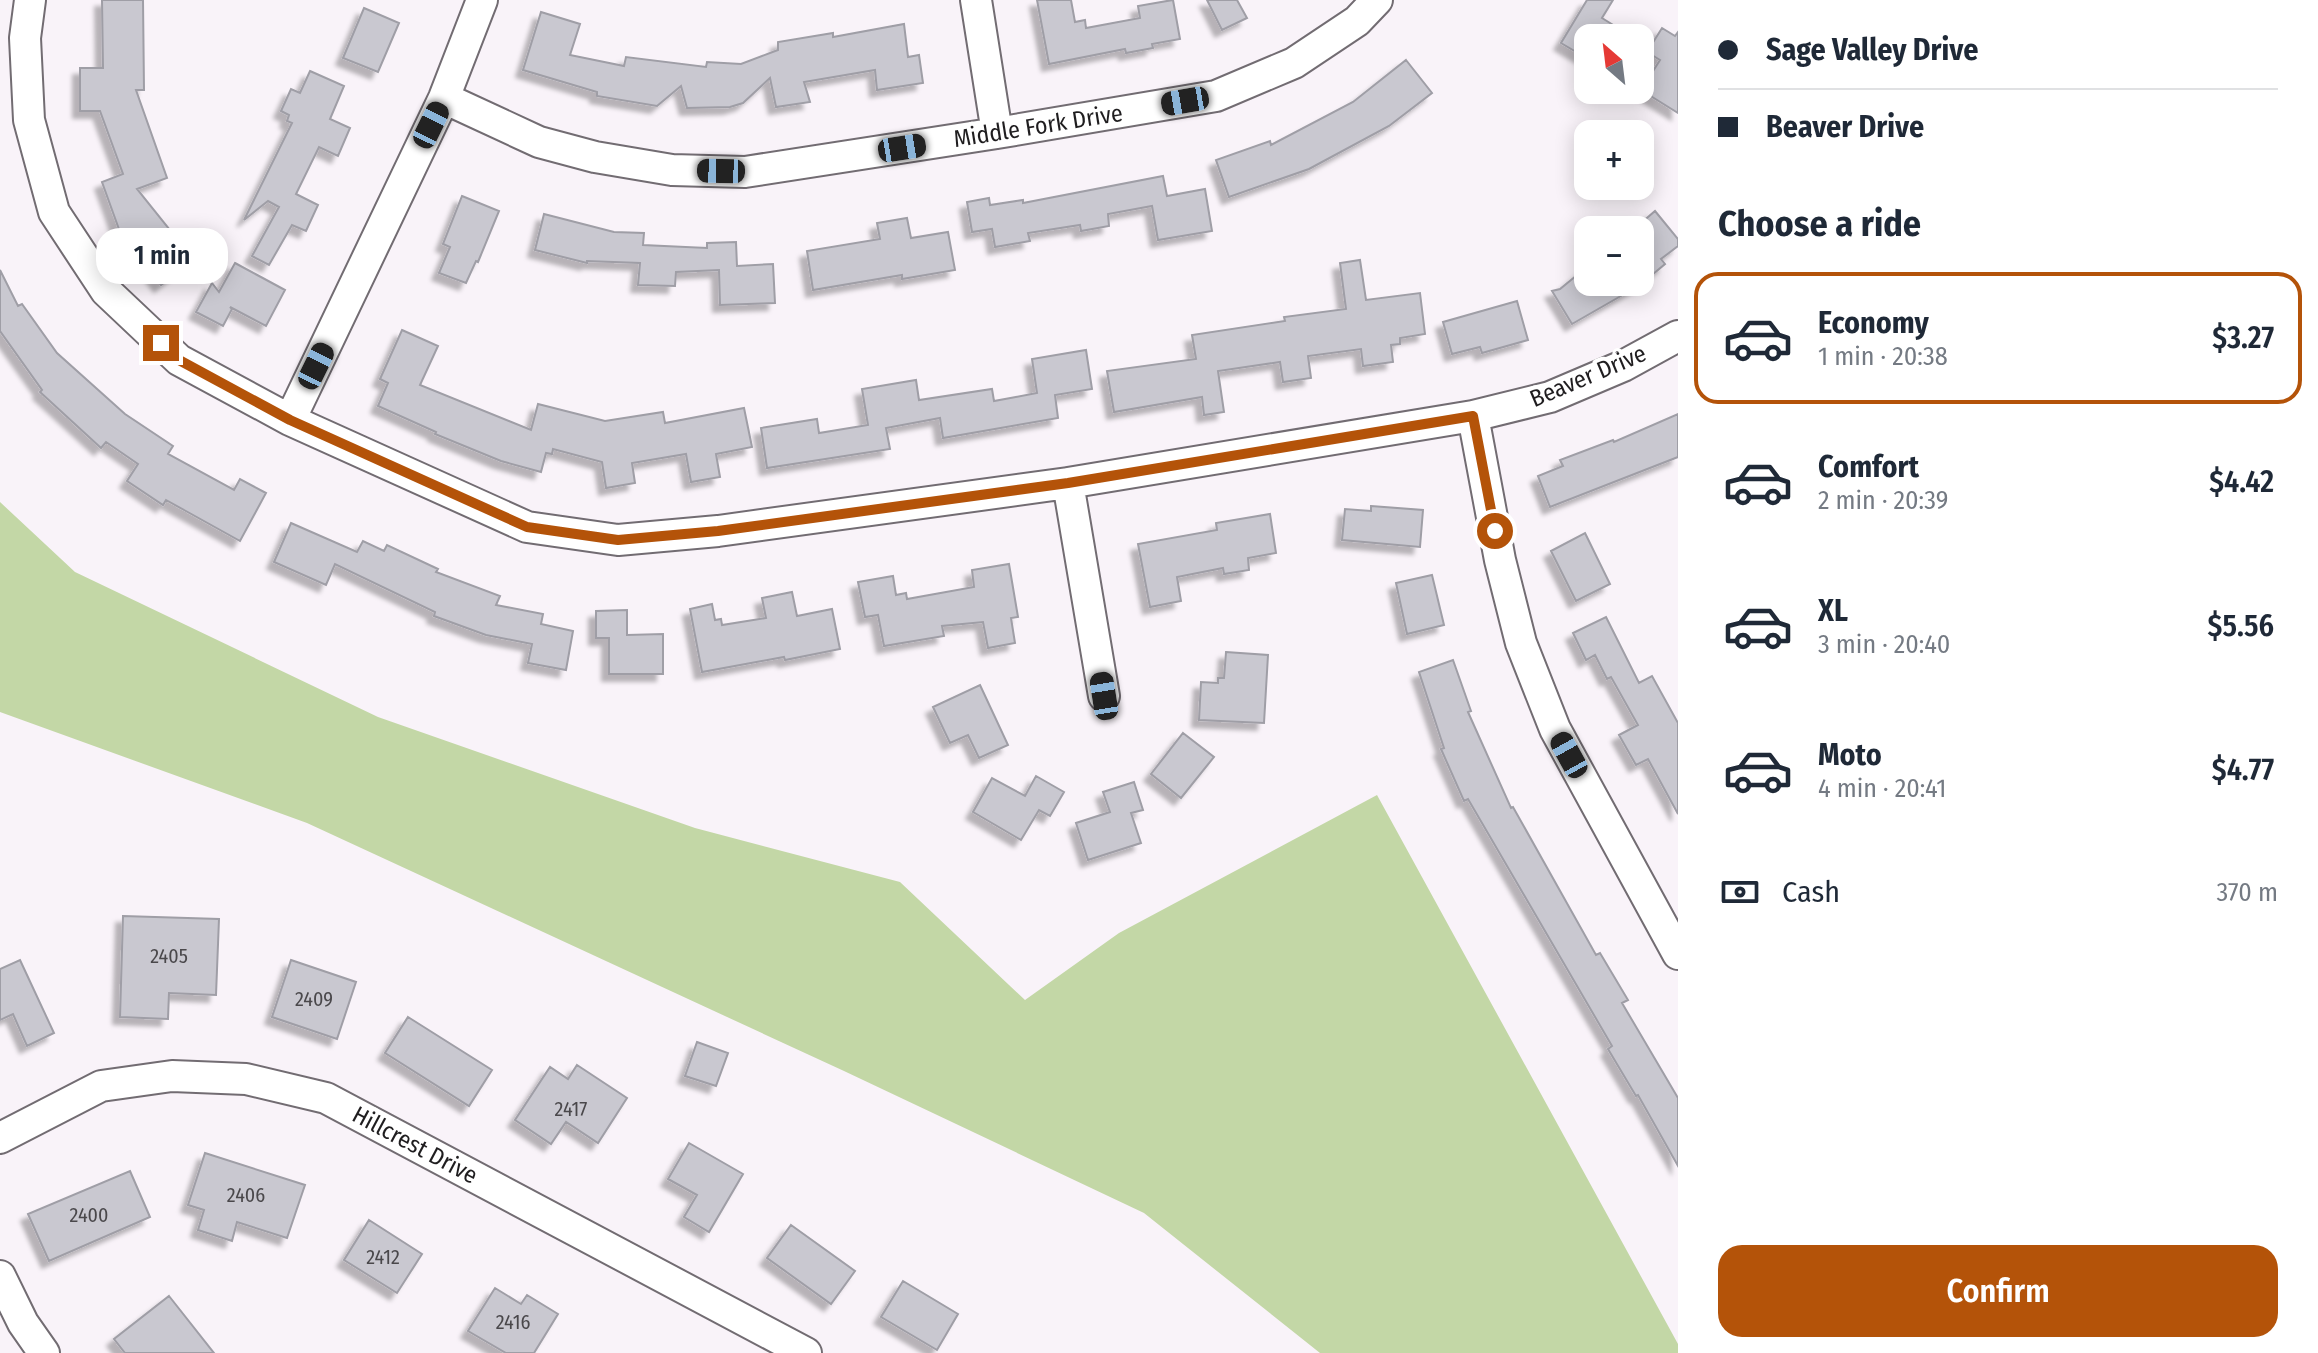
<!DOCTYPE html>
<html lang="en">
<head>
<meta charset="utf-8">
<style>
  body { margin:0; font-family:"Fira Sans Condensed",sans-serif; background:#f6f6f7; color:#1f2937; height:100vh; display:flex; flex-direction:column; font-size:30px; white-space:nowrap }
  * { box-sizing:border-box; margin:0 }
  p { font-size:26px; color:#747a83 }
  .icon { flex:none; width:44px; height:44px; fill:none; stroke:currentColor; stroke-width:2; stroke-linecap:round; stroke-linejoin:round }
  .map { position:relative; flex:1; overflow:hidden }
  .details { display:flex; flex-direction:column; background:#fff; width:640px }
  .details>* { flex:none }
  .banner { display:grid; align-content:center; height:176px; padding:0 40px; background:#fff }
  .needle { width:52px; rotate:332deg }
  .fabs { position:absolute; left:1574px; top:24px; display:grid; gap:16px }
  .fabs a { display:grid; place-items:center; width:80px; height:80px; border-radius:16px; background:#fff; box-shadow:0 4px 20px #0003; font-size:40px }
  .end { position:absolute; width:36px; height:36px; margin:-18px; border:10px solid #b45309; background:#fff; box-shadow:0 0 0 4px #fff }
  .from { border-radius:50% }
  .bubble { position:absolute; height:56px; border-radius:24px; background:#fff; box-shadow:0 4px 20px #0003; font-size:26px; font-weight:600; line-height:56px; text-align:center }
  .car { position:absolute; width:24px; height:48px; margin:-24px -12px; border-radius:10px; box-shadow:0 0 6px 2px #0007; background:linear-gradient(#222 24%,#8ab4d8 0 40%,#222 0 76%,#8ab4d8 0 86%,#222 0) }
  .banner b { display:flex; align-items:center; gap:28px; height:76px; font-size:30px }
  .banner b+b { border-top:2px solid #e0e1e3 }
  .banner i { width:20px; height:20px; background:#1f2937 }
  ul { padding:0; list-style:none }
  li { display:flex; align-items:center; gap:24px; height:132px; margin:0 16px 12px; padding:0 24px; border:4px solid transparent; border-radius:24px }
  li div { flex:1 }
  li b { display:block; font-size:30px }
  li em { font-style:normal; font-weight:600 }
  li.current { border-color:#b45309 }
  li>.icon { width:72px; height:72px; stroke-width:1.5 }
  h2 { padding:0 40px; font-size:36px; line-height:96px }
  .pay { display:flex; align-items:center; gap:20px; height:88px; padding:0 40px; font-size:30px }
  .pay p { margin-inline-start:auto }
  .action { display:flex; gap:16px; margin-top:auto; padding:16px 40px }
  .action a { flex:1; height:92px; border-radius:24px; background:#b45309; color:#fff; font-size:32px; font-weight:600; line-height:92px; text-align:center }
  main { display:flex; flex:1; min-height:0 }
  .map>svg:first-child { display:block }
  .green { fill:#c3d7a6 }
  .building { fill:#c9c8d0; stroke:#9f9ea6; stroke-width:2; filter:url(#shadow) }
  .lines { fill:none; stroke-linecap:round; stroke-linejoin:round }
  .minor-casing { stroke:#726c72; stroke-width:34 }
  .minor { stroke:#fff; stroke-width:30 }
  .route { stroke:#b45309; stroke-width:10 }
  .labels { text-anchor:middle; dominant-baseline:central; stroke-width:8; stroke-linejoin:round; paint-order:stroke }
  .number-label { font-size:20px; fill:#4a484b }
  .street-label { font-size:24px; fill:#1f1d1f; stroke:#fff }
</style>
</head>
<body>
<main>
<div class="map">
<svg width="1678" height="1353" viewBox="0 0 1678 1353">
  <defs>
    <filter id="shadow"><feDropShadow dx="-7" dy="7" stdDeviation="2" flood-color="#0004"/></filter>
  </defs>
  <rect width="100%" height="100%" fill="#f9f3f9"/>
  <path class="green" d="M0 502 75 572 378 717 695 828 900 882 1025 1000 1119 933 1377 795 1678 1344V1353H1320L1144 1213 844 1071 307 823 0 712Z"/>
  <path class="building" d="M102 0H143L144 90H136L167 178 137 189 194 260 161 285 120 232 102 182 123 174 100 111H80V68H103Z
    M1037 0H1071L1075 22 1085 20 1086 28 1140 18 1138 6 1173 0 1180 39 1152 44 1153 48 1126 53 1125 49 1049 64Z
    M1207 0H1237L1247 18 1222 30Z
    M1587 0H1613L1602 18 1634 38H1588V59L1561 43Z
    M364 8 399 23 378 72 343 58Z
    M541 12 580 24 570 55 624 66 626 57 706 67 707 62 741 64 778 50V42L833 33V37L904 24 908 57 919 55 923 83 877 90 875 70 804 82 810 102 776 107 770 78 743 103 730 107 687 108 681 86 657 106 597 96V92L523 70Z
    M1662 28 1675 36 1678 32V113L1641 90 1660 60 1647 52Z
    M1406 60 1432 93 1389 126 1309 169 1229 197 1216 160 1270 141 1271 145 1353 102Z
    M310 71 344 86 330 119 350 128 338 156 319 147 296 194 318 205 306 231 292 225 269 265 252 256 279 207 268 201 244 220 292 123 287 121 289 115 281 111 291 89 300 93Z
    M1163 176 1167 196 1205 189 1212 231 1158 240 1152 206 1108 214 1109 226 1081 231 1080 225 1028 233 1030 241 995 247 992 229 972 232 967 202 989 198 990 205 1023 200V203Z
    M462 196 499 211 478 262 476 261 466 283 439 273 450 247 443 244Z
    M1655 211 1678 239V246L1661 259 1665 264 1640 285 1572 324 1552 291 1560 289 1588 266V282H1640V224Z
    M544 214 614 232 644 233 643 245 707 248V243L736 242 737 266 773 264 775 303 720 305 719 270 676 272 675 286 638 285 640 263 587 261V263L535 250Z
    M907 218 911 238 948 232 955 270 902 279V275L813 290 807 251 880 239 877 223Z
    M1360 260 1366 300 1420 293 1425 334 1400 338V344L1391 345 1393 362 1363 366 1361 349 1308 356 1311 378 1283 382 1280 362 1218 371 1224 412 1204 415 1202 397 1114 412 1107 371 1196 359 1192 335 1285 321 1284 317 1346 309 1340 263Z
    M235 263 285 290 266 326 230 307 232 309 223 326 196 312 212 283 219 292Z
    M0 270 18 306 22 304 57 353 125 414 173 446 168 454 234 490 240 479 266 493 240 541 166 500 163 505 127 481 138 464 106 442 101 448 40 392 42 390 0 331Z
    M1517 301 1528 340 1482 353 1480 347 1452 354 1443 322Z
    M402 330 438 346 420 385 531 430 538 404 605 421 663 412 665 423 744 408 752 447 716 454 720 477 691 482 686 454 632 463 635 483 606 488 602 462 553 449 552 454 546 453 541 472 501 461 435 434 436 432 378 406 388 383 380 379Z
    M1086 350 1092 389 1055 395 1058 418 943 438 940 418 886 428 890 449 767 468 761 428 817 419 819 433 868 425 862 389 916 380 919 400 992 389 994 401 1037 393 1032 359Z
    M1678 414V457L1550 507 1538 476 1563 466 1560 460 1613 440 1614 442Z
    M1371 506 1423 510 1420 547 1342 540 1345 509 1371 511Z
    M1270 514 1276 553 1248 558 1249 570 1224 574 1223 568 1177 577 1181 601 1150 607 1138 544 1217 530 1216 523Z
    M291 523 357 552 363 541 384 551 387 545 438 569 436 572 500 596 496 605 543 614 541 624 573 631 566 670 528 663 532 644 486 635 434 616 435 612 335 564 326 585 274 562Z
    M1585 533 1610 584 1576 601 1551 551Z
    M1009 564 1018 617 1011 618 1015 643 988 648 983 622 942 626 944 636 884 646 878 615 865 617 858 582 893 576 896 595 906 593 907 599 974 587 972 570Z
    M1432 575 1444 625 1407 634 1396 583Z
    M792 592 797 616 832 609 840 649 785 660 784 657 702 672 690 609 712 604 715 620 721 619 722 625 766 618 762 598Z
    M627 610V635L663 634V674H609V638H596V611Z
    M1606 617 1639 683 1652 676 1678 723V814L1648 759 1636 765 1619 735 1638 725 1611 677 1607 679 1595 655 1586 660 1573 633Z
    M1226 652 1268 655 1264 723 1199 720 1201 682 1218 683V678H1224Z
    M1453 660 1471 711 1468 712 1511 808 1513 807 1596 955 1600 953 1628 1000 1622 1003 1678 1098V1166L1638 1095 1636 1096 1608 1049 1612 1046 1468 799 1464 801 1441 749 1444 748 1419 672Z
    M980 685 1008 745 979 758 968 735 950 743 933 707Z
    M1183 733 1214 757 1181 798 1151 774Z
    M1036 776 1064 792 1050 816 1039 810 1021 840 973 812 992 778 1025 796Z
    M1134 782 1143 810 1131 813 1141 843 1088 860 1076 823 1110 812 1103 792Z
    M123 916 219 919 216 995 169 993 168 1019 120 1017Z
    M20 960 54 1033 27 1046 13 1014 0 1020V969Z
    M291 960 356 982 337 1039 272 1017Z
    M408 1017 492 1070 469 1106 385 1053Z
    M697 1042 728 1053 716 1086 685 1076Z
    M577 1065 627 1098 598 1143 566 1122 551 1144 515 1120 550 1067 568 1079Z
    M689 1143 743 1174 709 1232 684 1217 697 1195 668 1179Z
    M205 1153 305 1185 287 1238 237 1222 232 1241 198 1230 204 1210 188 1205Z
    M130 1171 150 1217 49 1261 28 1214Z
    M369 1220 422 1254 397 1293 344 1260Z
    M791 1225 855 1271 831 1304 767 1258Z
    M903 1281 958 1314 937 1350 881 1317Z
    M495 1288 521 1304 527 1295 558 1314 534 1353H506L468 1331Z
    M169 1296 214 1353H125L114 1339Z"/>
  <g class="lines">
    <g class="minor-casing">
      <path id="minor" d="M30 0 25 38 29 120 54 212 106 291 179 360 290 420 527 527 618 540 718 531 1068 483 1473 416 1550 397 1623 366 1678 336
        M976 0 997 133
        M444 98 539 142 595 157 672 170 745 172 997 133 1216 96 1294 63 1357 21 1377 0
        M1473 416 1500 560 1521 643 1555 729 1678 954
        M290 420 444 98 482 0
        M1068 483 1104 696
        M0 1138 101 1086 172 1076 246 1079 326 1098 806 1353
        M0 1276 23 1323 44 1353"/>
    </g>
    <use href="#minor" class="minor"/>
  </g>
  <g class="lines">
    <path class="route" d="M161 343 179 360 290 420 527 527 618 540 718 531 1068 483 1473 416 1495 531"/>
  </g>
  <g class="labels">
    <g class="number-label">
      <text x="169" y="956">2405</text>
      <text x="314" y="999">2409</text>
      <text x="571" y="1109">2417</text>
      <text x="246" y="1195">2406</text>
      <text x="89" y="1215">2400</text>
      <text x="383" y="1257">2412</text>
      <text x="513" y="1322">2416</text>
    </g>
    <g class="street-label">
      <text transform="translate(1038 126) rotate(-9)">Middle Fork Drive</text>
      <text transform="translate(1588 376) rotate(-23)">Beaver Drive</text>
      <text transform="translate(415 1145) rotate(28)">Hillcrest Drive</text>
    </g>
  </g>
</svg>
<div class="fabs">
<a><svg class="needle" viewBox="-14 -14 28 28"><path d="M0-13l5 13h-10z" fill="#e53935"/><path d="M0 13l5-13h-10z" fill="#747a83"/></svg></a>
<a>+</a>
<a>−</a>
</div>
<i class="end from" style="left:1495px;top:531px"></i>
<i class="end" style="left:161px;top:343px"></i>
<div class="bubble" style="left:96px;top:228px;width:132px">1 min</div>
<i class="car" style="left:1185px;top:101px;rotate:260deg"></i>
<i class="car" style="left:431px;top:125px;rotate:26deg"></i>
<i class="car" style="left:902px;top:148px;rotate:81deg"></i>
<i class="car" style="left:721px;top:171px;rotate:271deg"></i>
<i class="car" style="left:316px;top:366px;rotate:26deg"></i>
<i class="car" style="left:1104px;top:696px;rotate:351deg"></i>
<i class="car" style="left:1569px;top:755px;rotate:331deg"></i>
</div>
<section class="details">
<div class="banner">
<b><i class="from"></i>Sage Valley Drive</b>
<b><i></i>Beaver Drive</b>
</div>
<h2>Choose a ride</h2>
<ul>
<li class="current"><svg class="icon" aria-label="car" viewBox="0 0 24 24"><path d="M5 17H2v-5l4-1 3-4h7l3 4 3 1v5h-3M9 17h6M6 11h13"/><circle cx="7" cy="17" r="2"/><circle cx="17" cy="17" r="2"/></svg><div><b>Economy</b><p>1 min · 20:38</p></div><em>$3.27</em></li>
<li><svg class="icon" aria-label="car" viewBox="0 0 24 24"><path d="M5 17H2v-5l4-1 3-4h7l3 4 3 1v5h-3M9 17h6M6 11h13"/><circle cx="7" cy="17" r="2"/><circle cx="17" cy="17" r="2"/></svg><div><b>Comfort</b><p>2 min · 20:39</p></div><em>$4.42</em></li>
<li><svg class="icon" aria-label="car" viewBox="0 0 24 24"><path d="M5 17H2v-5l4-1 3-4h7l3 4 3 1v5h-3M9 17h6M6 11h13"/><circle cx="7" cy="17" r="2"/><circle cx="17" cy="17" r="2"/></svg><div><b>XL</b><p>3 min · 20:40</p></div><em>$5.56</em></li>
<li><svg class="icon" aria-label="car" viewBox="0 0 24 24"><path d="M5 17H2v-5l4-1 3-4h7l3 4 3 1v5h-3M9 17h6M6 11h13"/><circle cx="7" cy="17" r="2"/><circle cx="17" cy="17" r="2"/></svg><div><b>Moto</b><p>4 min · 20:41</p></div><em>$4.77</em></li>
</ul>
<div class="pay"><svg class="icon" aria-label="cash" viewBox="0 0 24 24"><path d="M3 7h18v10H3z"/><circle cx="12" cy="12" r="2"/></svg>Cash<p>370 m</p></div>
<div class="action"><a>Confirm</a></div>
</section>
</main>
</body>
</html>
